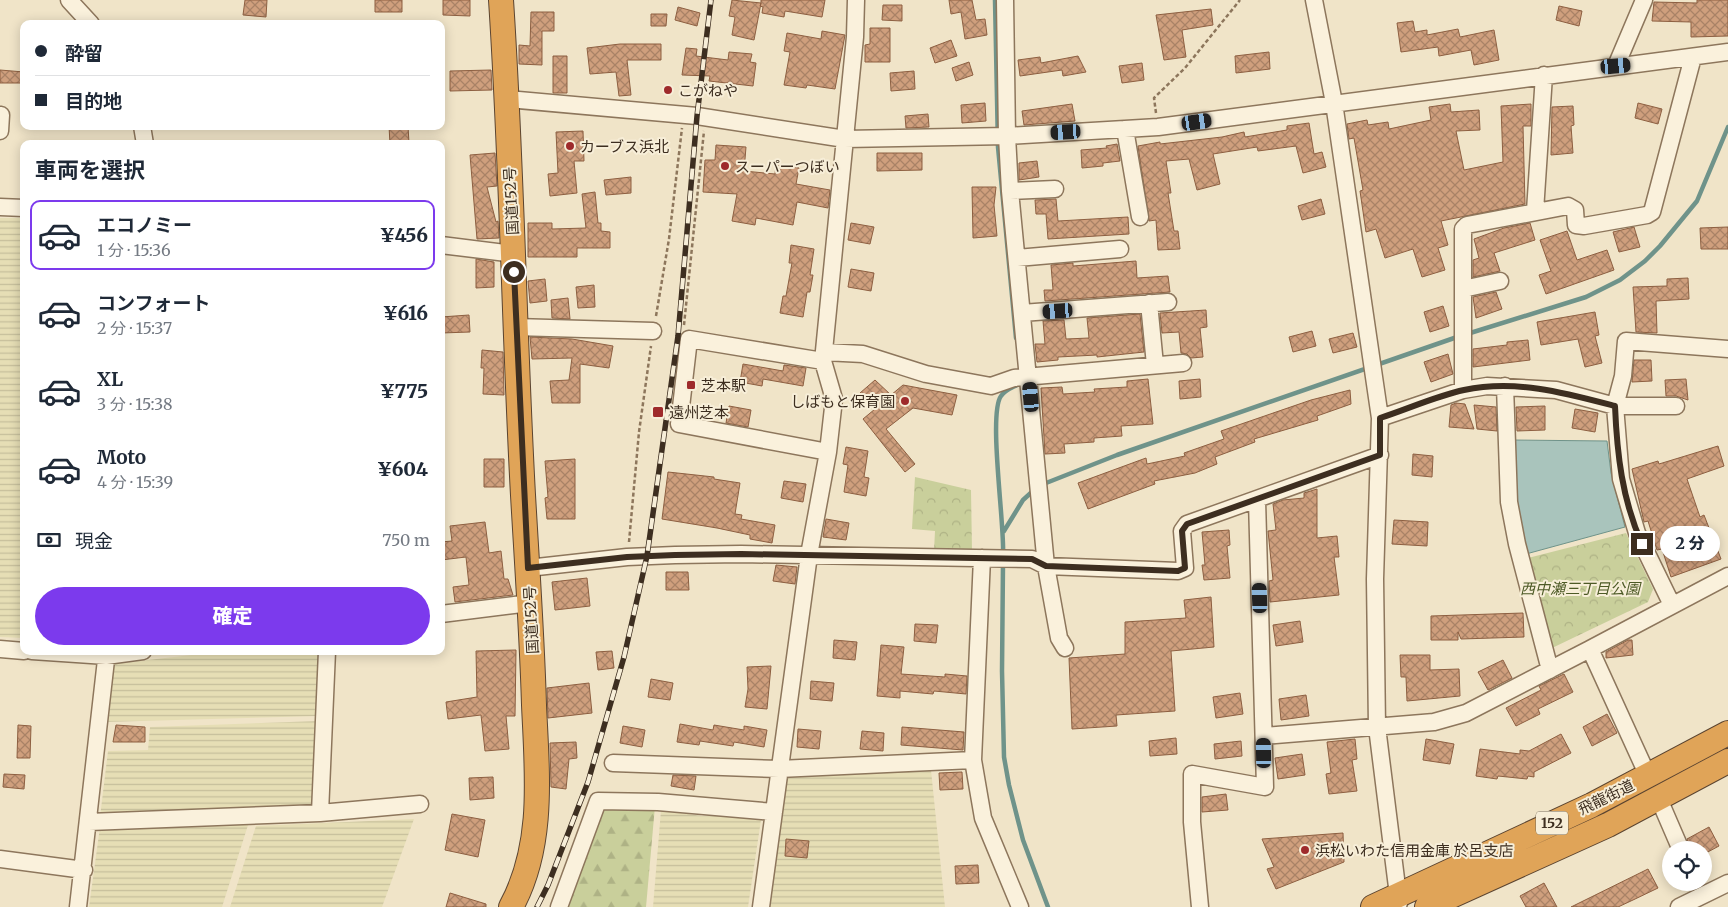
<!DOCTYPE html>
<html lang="ja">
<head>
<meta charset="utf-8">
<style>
  body { margin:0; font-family:Merriweather,"Noto Sans JP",serif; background:#f6f6f7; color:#1f2937; height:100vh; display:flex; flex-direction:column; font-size:19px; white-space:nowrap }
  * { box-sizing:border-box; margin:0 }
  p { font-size:16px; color:#747a83 }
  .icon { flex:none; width:28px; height:28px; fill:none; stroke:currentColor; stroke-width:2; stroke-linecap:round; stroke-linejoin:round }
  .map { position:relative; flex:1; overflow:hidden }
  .panel { position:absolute; left:20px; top:140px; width:425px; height:515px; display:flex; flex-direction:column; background:#fff; border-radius:10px; box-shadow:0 2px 12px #0003 }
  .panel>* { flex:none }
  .guide { position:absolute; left:20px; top:20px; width:425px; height:110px; border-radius:10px; box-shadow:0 2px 12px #0003; display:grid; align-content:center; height:110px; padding:0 15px; background:#fff }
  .buttons { position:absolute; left:1662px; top:841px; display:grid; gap:10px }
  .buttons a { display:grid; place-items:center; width:50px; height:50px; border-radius:50%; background:#fff; box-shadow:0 2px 12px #0003; font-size:25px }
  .end { position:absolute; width:22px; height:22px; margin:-11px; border:6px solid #3d2e20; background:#fff; box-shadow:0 0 0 2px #fff }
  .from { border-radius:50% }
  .bubble { position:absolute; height:35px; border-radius:18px; background:#fff; box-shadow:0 2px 12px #0003; font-size:16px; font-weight:800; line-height:35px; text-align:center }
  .car { position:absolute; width:15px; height:30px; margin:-15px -8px; border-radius:6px; box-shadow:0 0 4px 1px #0007; background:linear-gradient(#222 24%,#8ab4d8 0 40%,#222 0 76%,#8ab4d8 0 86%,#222 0) }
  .guide b { display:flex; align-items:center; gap:18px; height:48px; font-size:19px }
  .guide b+b { border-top:1px solid #e0e1e3 }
  .guide i { width:12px; height:12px; background:#1f2937 }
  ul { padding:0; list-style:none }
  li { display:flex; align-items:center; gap:15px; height:70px; margin:0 10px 8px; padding:0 5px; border:2px solid transparent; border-radius:10px }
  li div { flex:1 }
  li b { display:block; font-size:19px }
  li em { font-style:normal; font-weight:800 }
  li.selected { border-color:#7c3aed }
  li>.icon { width:45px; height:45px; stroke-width:1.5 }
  h2 { padding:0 15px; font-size:22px; line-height:60px }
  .pay { display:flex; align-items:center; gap:12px; height:55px; padding:0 15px; font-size:19px }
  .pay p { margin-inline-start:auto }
  .action { display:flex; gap:10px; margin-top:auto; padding:10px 15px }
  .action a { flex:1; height:58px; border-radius:30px; background:#7c3aed; color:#fff; font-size:20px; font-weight:800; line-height:58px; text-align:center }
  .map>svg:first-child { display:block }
  .farmland { fill:url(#farmland-rules) }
  .forest { fill:url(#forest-firs) }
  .park { fill:url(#park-crowns) }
  .water { fill:#a9c4bc; stroke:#6f938a }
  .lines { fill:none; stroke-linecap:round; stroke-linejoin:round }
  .stream { stroke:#6f938a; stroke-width:4.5 }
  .building { fill:url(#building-cross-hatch); stroke:#8d5f41 }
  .minor-casing { stroke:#8d765c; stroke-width:19 }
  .highway-casing { stroke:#5b4430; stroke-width:26 }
  .path { stroke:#8d765c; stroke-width:2.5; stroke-dasharray:4 2.5; stroke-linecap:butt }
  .minor { stroke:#faf1dc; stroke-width:16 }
  .highway { stroke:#e0a458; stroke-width:24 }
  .rail-casing { stroke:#3d2e20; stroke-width:5.5 }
  .rail { stroke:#f7eed8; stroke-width:4; stroke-dasharray:11; stroke-linecap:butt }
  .route { stroke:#3d2e20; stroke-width:6 }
  .poi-dot { fill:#9e2a2b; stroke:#f7eed8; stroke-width:2 }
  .labels { text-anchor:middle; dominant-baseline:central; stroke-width:4; stroke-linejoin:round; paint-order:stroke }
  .shield { fill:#f7eed8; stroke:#756857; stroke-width:1 }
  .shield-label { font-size:14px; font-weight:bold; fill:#3d2e20 }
  .poi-label { font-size:15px; fill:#3d2e20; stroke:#f7eed8; text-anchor:start }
  .street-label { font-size:15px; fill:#3d2e20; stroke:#f7eed8 }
  .park-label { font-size:15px; font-style:italic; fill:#4d5a26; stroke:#f7eed8 }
</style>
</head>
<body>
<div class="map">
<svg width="1728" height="907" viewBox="0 0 1728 907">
  <defs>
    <pattern id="farmland-rules" width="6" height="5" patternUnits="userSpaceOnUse" patternTransform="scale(1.25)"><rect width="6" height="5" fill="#e6deb5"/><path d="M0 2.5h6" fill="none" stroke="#c6bf9b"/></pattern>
    <pattern id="forest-firs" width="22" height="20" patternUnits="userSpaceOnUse" patternTransform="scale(1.25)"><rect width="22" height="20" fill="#c9cf9b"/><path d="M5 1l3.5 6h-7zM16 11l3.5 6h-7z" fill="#aeb285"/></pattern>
    <pattern id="park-crowns" width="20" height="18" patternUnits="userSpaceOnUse" patternTransform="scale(1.25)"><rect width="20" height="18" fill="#c9cf9b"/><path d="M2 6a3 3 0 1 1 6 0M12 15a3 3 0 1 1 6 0" fill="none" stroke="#aeb285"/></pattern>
    <pattern id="building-cross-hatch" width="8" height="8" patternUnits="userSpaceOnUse" patternTransform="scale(1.25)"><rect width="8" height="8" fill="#cf9f7d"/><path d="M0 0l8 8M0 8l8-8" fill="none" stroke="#a98266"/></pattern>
  </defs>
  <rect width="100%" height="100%" fill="#f0e4c8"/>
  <path class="farmland" d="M0 218H24V638L0 637Z
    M227 651H320L318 716 105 722 112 664Z
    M318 721 315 803 308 810 100 817 108 751 148 750 150 727Z
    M779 769 931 770 945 907H761Z
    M661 810 702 816 762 813 748 907H653Z
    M414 819 382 907H230L256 826Z
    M249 822 222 907H89L100 827Z"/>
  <path class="forest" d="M600 803 655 806 646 907H555Z"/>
  <path class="park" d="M915 477 971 490 972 551H934L935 531 912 529Z
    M1626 533 1653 589 1648 602 1550 649 1528 558Z"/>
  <path class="water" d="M1512 440 1607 441 1611 473 1625 527 1526 554 1518 517Z"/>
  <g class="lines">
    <path class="stream" d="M995 0 998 147 1016 338
      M1467 334 1586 297 1620 280 1645 261 1660 246 1697 201 1728 127
      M1041 485 1117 455 1460 336
      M1004 531 1023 500 1034 490
      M1003 555C1005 526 988 414 1001 396 1005 390 1011 388 1017 385
      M1003 563 1002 671 1004 757 1009 785 1023 840 1048 907"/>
  </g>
  <path class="building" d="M245 0H267L266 17 243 15Z
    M375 0H402V12H375Z
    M443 0H470V16L443 15Z
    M732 0 761 3V0H825L822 17 785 11 784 17 762 13 763 7 760 6 761 3 754 40 732 35 735 17 729 16Z
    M949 0H972L976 20 985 19 987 35 965 39 961 12 951 14Z
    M1697 0H1728V36L1691 37V22L1652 21 1654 2 1697 3Z
    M883 5H902V21L882 20Z
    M1559 6 1582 11 1579 26 1556 20Z
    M678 7 700 13 697 26 675 20Z
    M1211 9 1213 25 1182 30 1186 57 1164 60 1156 15Z
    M531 12H554V31H542V65L519 64V45L530 46Z
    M651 14H667L666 26H651Z
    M1413 21 1415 32 1427 30V35L1458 29 1460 37 1494 30 1499 60 1474 65 1471 50 1439 56 1438 47 1401 52 1397 23Z
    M870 28H890V62H865V45L870 44Z
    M822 31 845 35 835 89 807 85 806 88 784 85 790 52 784 51 787 33 821 39Z
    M951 40 957 56 935 63 930 48Z
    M620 44H661V60H627L631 95 619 96 616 72 590 74 587 48Z
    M686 48 697 49 696 56 728 60 729 52 752 54 750 62 756 63 753 86 709 81 710 76 682 75Z
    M1269 52 1270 69 1236 73 1235 56Z
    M553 56H567V93H553Z
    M1078 56 1086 72 1063 76 1062 70 1020 76 1018 60 1040 57 1041 63Z
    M969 62 973 75 956 81 952 68Z
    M1142 63 1144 80 1122 83 1119 66Z
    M0 70 24 72V83H0Z
    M491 70 492 90 450 91V71Z
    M914 71 915 89 891 91 890 73Z
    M985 103 986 121 962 123 961 105Z
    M1638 103 1662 109 1658 124 1635 118Z
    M1072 104 1075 121 1024 125 1022 111Z
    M1450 104 1451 112 1479 110 1480 130 1456 131 1464 170 1503 162 1501 106 1531 104V126H1523L1525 204 1441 221 1448 245 1438 248 1445 270 1422 277 1413 249 1385 258 1376 229 1366 232 1360 191 1363 190 1354 138 1349 139 1347 124 1367 120 1368 125 1388 122 1389 129 1431 120 1429 107Z
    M1573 106 1574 125 1571 126 1573 153 1551 155 1552 107Z
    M928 114 929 127 906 128 905 116Z
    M1309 123 1314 154 1322 152 1326 167 1303 173 1296 146 1258 151 1257 147 1213 154 1220 184 1197 190 1189 159 1166 161 1171 193H1168L1174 231H1178L1180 249 1158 250 1156 220 1149 221 1138 146 1160 142V144L1222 137 1244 132 1245 137 1287 130V126Z
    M389 126H408L409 143 390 144Z
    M583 131 584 161H574L577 193 550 196 548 174 558 173 556 132Z
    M1117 144 1120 161 1103 163V166L1082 168 1081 150 1107 148 1106 146Z
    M716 145 746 147 744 171 775 174 776 165 799 168 796 184 830 190 828 208 797 202 793 225 756 218 755 225 732 221 737 194 703 192 705 160H715Z
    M495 153 497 186 487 187 496 222 498 221 499 238 477 239 470 155Z
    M877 153H922V170L877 171Z
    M1037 161 1039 177 1019 180V163Z
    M631 177V193L606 195 604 180Z
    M972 187H996L994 205 997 236 973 238Z
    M595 192 598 223H601V231L610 232V248H577V257H528V223H552V229L586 228 582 194Z
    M1056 199 1058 221 1128 217 1129 234 1048 239 1046 214H1036L1035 200Z
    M1321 199 1325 214 1302 220 1298 206Z
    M851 223 874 227 870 244 848 240Z
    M1530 223 1535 240 1494 253 1500 271 1473 277V260L1479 258 1474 239 1504 228Z
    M1634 227 1640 247 1619 252 1613 232Z
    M1728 227V249H1701L1700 228Z
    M1567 231 1577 260 1607 250 1614 270 1546 294 1539 275 1551 271 1540 240Z
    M791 245 814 249 810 275H813L810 292H807L803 317 780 313 783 296H786L792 263H789Z
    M476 259 494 262V287L476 288Z
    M1136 261 1137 278 1168 276 1170 292 1045 301 1044 290H1053L1051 265 1073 263V266Z
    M851 269 874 273 871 291 848 287Z
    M1688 278 1689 299 1656 301 1657 333 1636 332 1633 287 1667 286V279Z
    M545 279 547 301 530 303 528 281Z
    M594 285 595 307 578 308 576 287Z
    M1496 292 1502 309 1476 318 1473 297Z
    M568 298 570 319 552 318 551 300Z
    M1443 306 1449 326 1430 332 1424 312Z
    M1206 310 1207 327 1200 328 1203 357 1191 358 1187 354 1181 353 1179 332 1162 333 1160 313Z
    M1595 312 1599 335 1595 336 1602 363 1585 367 1578 339 1541 345 1537 322Z
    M1140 314 1144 352 1097 357V355L1058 357V360L1037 362 1035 344H1045L1043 321 1064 320 1066 339 1089 338 1087 318Z
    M469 315 470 332 441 333V317Z
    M1312 331 1316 346 1293 352 1289 337Z
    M1353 333 1357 347 1333 353 1329 339Z
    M530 337 572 339 613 346 609 368 580 364V403H552L550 381 569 380 572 358 532 359Z
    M1528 340 1530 360 1473 367V349L1507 345V342Z
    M482 350 503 352 504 395 483 394 484 368H481Z
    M1448 354 1453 374 1431 382 1424 362Z
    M1634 360H1651L1652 381 1632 382Z
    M743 364 783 371 784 365 806 368 803 386 763 379 762 386 740 382Z
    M1148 379 1153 424 1121 426 1122 436 1094 438V442L1064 444 1065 453 1045 454 1041 388 1062 387 1063 394 1095 392 1094 389 1127 387V381Z
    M1200 379 1201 397 1180 399 1179 381Z
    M1686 379 1688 400 1676 396H1666L1665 380Z
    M875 380 891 395 903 385 957 395 952 415 913 408 886 429 915 464 905 472 863 419 875 409 860 393Z
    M1350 390 1351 404 1317 416 1318 420 1254 439 1255 442 1215 457 1217 464 1195 473 1154 481 1155 484 1088 509 1078 483 1146 458 1147 464 1185 456 1184 453 1224 439 1221 431 1311 400Z
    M1456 403 1465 404 1474 429 1449 427 1451 405Z
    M1474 405 1496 407 1497 431 1477 429Z
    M729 406 751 410 748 427 726 423Z
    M1545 406V430L1517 431 1516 407Z
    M1575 409 1598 413 1595 432 1572 428Z
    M1718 446 1724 466 1687 479 1700 517 1704 515 1721 559 1671 577 1662 549 1657 550 1648 521 1644 522 1632 469 1658 461 1659 464Z
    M846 447 868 451 864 477 869 478 866 496 844 492 848 465 843 464Z
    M1413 454 1433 456 1432 477 1412 475Z
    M484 459H504V487H484Z
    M575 459V519H547L545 498 548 497 545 461Z
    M668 472 714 477V479L740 483 735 514 742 515 741 519 775 525 772 543 750 539V535L717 528 662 519Z
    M784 481 806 484 803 502 781 498Z
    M1317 489V538L1337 536 1339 557H1334L1339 595 1270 602 1269 581 1273 580 1268 531 1276 530 1273 504 1283 500 1304 498V493Z
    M826 519 849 523 846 540 823 537Z
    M1394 520 1428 522 1427 546 1392 544Z
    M485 522 489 553 501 551 504 579H508L513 595 455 602 453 587 469 585 466 557 441 560V542L452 541 450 526Z
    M1229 530 1230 545 1227 546 1230 578 1204 580 1202 565H1205L1202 532Z
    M776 565 797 567 795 584 773 581Z
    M666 572H688L689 590H666Z
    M587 578 590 606 555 610 552 582Z
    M1211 597 1214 647 1171 651 1175 711 1116 715 1117 726 1072 729 1069 658 1125 654V622L1186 618 1184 600Z
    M1523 613 1524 637 1461 639 1458 632V640H1431V616Z
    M1300 621 1303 642 1276 646 1273 625Z
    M915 624 938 625 936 643 914 641Z
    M834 640 857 642 855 660 833 658Z
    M1628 640H1632L1633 655 1606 658V652Z
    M881 645 904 647 901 674 945 677V674L967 676 966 694 934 691 933 694 900 691V698L877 696Z
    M516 650 515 716H506L509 749 485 751 481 715 448 719 446 702 477 697 476 651Z
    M612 651 614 668 598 670 596 652Z
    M1400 655H1430V670L1459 669 1460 696 1407 701 1406 677H1401Z
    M1503 660 1512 678 1488 690 1478 672Z
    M771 666 767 709 745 707 748 689 747 667Z
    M1564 674 1573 692 1538 709 1540 714 1516 726 1506 708 1541 690 1539 686Z
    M651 679 673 683 670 700 648 697Z
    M811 681 834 683 832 701 810 699Z
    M589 683 592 713 548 718 547 688Z
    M1240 693 1243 714 1216 718 1213 697Z
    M1306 695 1309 716 1281 720 1279 699Z
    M1607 714 1617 733 1592 746 1583 727Z
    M680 724 713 730 714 725 744 730V726L767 730 764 747 734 742 733 746 700 741 699 745 677 742Z
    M18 725 31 726 30 758H17Z
    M116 725 145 727V742H113Z
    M623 726 645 730 642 747 620 743Z
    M902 727 964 732 963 750 901 745Z
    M798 729 821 731 819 749 797 747Z
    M862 731 884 733 883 751 860 749Z
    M1561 734 1571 753 1534 772V777L1528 776 1527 779 1498 776 1497 779 1476 776 1480 749 1520 754V750L1529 751Z
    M1176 738 1177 754 1150 756 1149 741Z
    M1355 739 1357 759 1352 760 1357 791 1329 794 1326 774 1331 773 1327 742Z
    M1426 739 1454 744 1450 764 1423 760Z
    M1241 741 1242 756 1215 759 1214 744Z
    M576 742 577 758 569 759 566 789 551 787 550 743Z
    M1302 754 1305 775 1278 779 1275 758Z
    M962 772 963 789 940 790 939 773Z
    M4 774 25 775 24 789 3 787Z
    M673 775 696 776 694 790 671 786Z
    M493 777 494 798 470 800 469 778Z
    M1226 794 1228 810 1202 812V797Z
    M452 814 485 820 478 857 445 850Z
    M1709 827 1719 846 1704 854V850H1691L1687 839Z
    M1343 833 1344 862 1276 889 1267 869 1274 867 1262 839Z
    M786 839 809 841 807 858 785 856Z
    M978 865 979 883 956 884 955 866Z
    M1648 869 1658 888 1633 900 1618 907H1571Z
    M1544 883 1557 907H1526L1520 896Z
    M450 893 486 904V907H446Z"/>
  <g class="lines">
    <g class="minor-casing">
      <path id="minor" d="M69 0 91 24
        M1005 0 1007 136 1010 191 1046 566 1059 638 1065 648
        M1314 0 1334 103 1380 418 1375 579 1377 727 1399 903
        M1616 66 1644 0
        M507 99 697 116 845 139 1007 136 1158 127 1728 52
        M142 126 145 144
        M1125 129 1140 217
        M0 131 1 115
        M1010 191 1055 189
        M0 207 24 208
        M1535 211 1544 75
        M441 245 514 254
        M1017 258 1120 249
        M1463 289 1500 281
        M1149 303 1155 365
        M1022 313 1168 302
        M515 327 653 331
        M824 352 863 354 926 374 991 386 1014 378 1183 363
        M823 361 689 339 679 424 828 452
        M1505 386 1509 502 1517 544 1550 670
        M1463 390V229L1467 225 1568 206 1575 210 1576 225 1584 226 1647 215 1652 212 1693 57
        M1380 418 1463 390 1487 386 1556 390 1615 406H1676
        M982 558 973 760 983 818 1020 907
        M528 568 627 557 675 555 741 554 1032 559 1046 566 1178 571 1185 568 1182 531 1187 524 1380 455
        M1672 605 1637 533 1621 479 1615 406 1623 376 1626 341 1728 349
        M441 614 530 603
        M0 649 24 651
        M32 651 106 656 143 651
        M1264 736 1434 722 1466 713 1590 649
        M613 763 779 769 973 760
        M1648 776 1590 649 1728 576
        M1659 799 1681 850
        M320 813 420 804
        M89 822 320 813 327 651
        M0 859 84 870
        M78 907 107 651
        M559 907 598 801 658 802 774 812
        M761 907 809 555 828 452 834 399 823 361 855 37 856 0
        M1200 907 1192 822V774L1265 787 1257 500
        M1679 907 1728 883"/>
    </g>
    <g class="highway-casing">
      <path id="highway" d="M501 0C512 165 514 330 523 495 527 565 532 635 534 705 537 773 545 845 511 907
        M1373 907 1592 805 1728 733
        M1427 907 1608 825 1728 761"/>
    </g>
    <path class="path" d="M1156 113 1154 98 1185 68 1240 0
      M656 316 669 239 682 128
      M684 325 704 131
      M629 542 639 432 651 346"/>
    <use href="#minor" class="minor"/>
    <use href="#highway" class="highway"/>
    <g class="rail-casing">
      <path id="rail" d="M537 907 548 885 588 782 624 657 647 556 678 336 697 116 711 0"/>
    </g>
    <use href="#rail" class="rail"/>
  </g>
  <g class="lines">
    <path class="route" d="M514 272 528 568 627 557 675 555 741 554 1032 559 1046 566 1178 571 1185 568 1182 531 1187 524 1380 455V418C1408 409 1436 396 1464 390 1516 379 1566 393 1615 406 1617 454 1622 499 1642 544"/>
  </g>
  <g class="poi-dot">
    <circle cx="668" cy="90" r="5"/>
    <circle cx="570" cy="146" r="5"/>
    <circle cx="725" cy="166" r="5"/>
    <rect x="686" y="380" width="10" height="10" rx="2.5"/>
    <circle cx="905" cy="401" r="5"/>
    <rect x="652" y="406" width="12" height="12" rx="2.5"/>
    <circle cx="1305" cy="850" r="5"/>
  </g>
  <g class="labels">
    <rect class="shield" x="1536" y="811.5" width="32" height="23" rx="4"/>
    <g class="shield-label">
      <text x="1552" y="823">152</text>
    </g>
    <g class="poi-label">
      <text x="678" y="90">こがねや</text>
      <text x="580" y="146">カーブス浜北</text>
      <text x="735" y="166">スーパーつぼい</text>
      <text x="701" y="385">芝本駅</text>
      <text x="895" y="401" text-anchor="end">しばもと保育園</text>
      <text x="669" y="412">遠州芝本</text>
      <text x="1315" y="850">浜松いわた信用金庫 於呂支店</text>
    </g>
    <g class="street-label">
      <text transform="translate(511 201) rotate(-93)">国道152号</text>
      <text transform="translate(531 620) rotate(-93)">国道152号</text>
      <text transform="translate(1606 797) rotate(-26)">飛龍街道</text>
    </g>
    <g class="park-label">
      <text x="1580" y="588">西中瀬三丁目公園</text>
    </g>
  </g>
</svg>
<div class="buttons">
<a><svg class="icon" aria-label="locate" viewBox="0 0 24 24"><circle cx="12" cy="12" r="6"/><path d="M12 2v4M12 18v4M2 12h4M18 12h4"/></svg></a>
</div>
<i class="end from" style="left:514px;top:272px"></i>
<i class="end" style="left:1642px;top:544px"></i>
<div class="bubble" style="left:1660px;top:526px;width:60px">2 分</div>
<i class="car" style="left:1616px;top:66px;rotate:85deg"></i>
<i class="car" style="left:1197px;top:122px;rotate:82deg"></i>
<i class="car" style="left:1066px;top:132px;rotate:267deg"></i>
<i class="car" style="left:1058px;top:311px;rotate:266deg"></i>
<i class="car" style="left:1031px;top:397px;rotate:355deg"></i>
<i class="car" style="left:1260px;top:598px;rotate:358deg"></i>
<i class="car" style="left:1264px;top:753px;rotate:359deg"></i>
<div class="guide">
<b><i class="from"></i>酔留</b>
<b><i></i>目的地</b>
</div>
<section class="panel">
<h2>車両を選択</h2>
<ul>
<li class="selected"><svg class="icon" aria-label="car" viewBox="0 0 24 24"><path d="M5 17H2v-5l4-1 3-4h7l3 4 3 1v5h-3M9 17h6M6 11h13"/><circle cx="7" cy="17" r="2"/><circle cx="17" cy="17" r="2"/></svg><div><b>エコノミー</b><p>1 分 · 15:36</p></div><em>¥456</em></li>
<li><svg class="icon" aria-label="car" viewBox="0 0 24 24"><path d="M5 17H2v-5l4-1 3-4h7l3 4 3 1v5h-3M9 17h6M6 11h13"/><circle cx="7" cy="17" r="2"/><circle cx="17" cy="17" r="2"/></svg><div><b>コンフォート</b><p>2 分 · 15:37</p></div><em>¥616</em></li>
<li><svg class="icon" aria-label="car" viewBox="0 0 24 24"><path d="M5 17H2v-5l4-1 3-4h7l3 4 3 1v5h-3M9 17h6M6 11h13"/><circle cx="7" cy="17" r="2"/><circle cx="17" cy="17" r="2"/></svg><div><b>XL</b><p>3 分 · 15:38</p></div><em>¥775</em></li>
<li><svg class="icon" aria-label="car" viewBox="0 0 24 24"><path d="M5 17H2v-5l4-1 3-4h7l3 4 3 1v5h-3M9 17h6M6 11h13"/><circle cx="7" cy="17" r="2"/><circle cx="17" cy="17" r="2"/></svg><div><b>Moto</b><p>4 分 · 15:39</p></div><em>¥604</em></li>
</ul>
<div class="pay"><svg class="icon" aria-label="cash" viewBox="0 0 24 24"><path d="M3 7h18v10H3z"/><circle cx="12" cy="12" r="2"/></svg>現金<p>750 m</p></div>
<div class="action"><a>確定</a></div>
</section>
</div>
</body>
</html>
